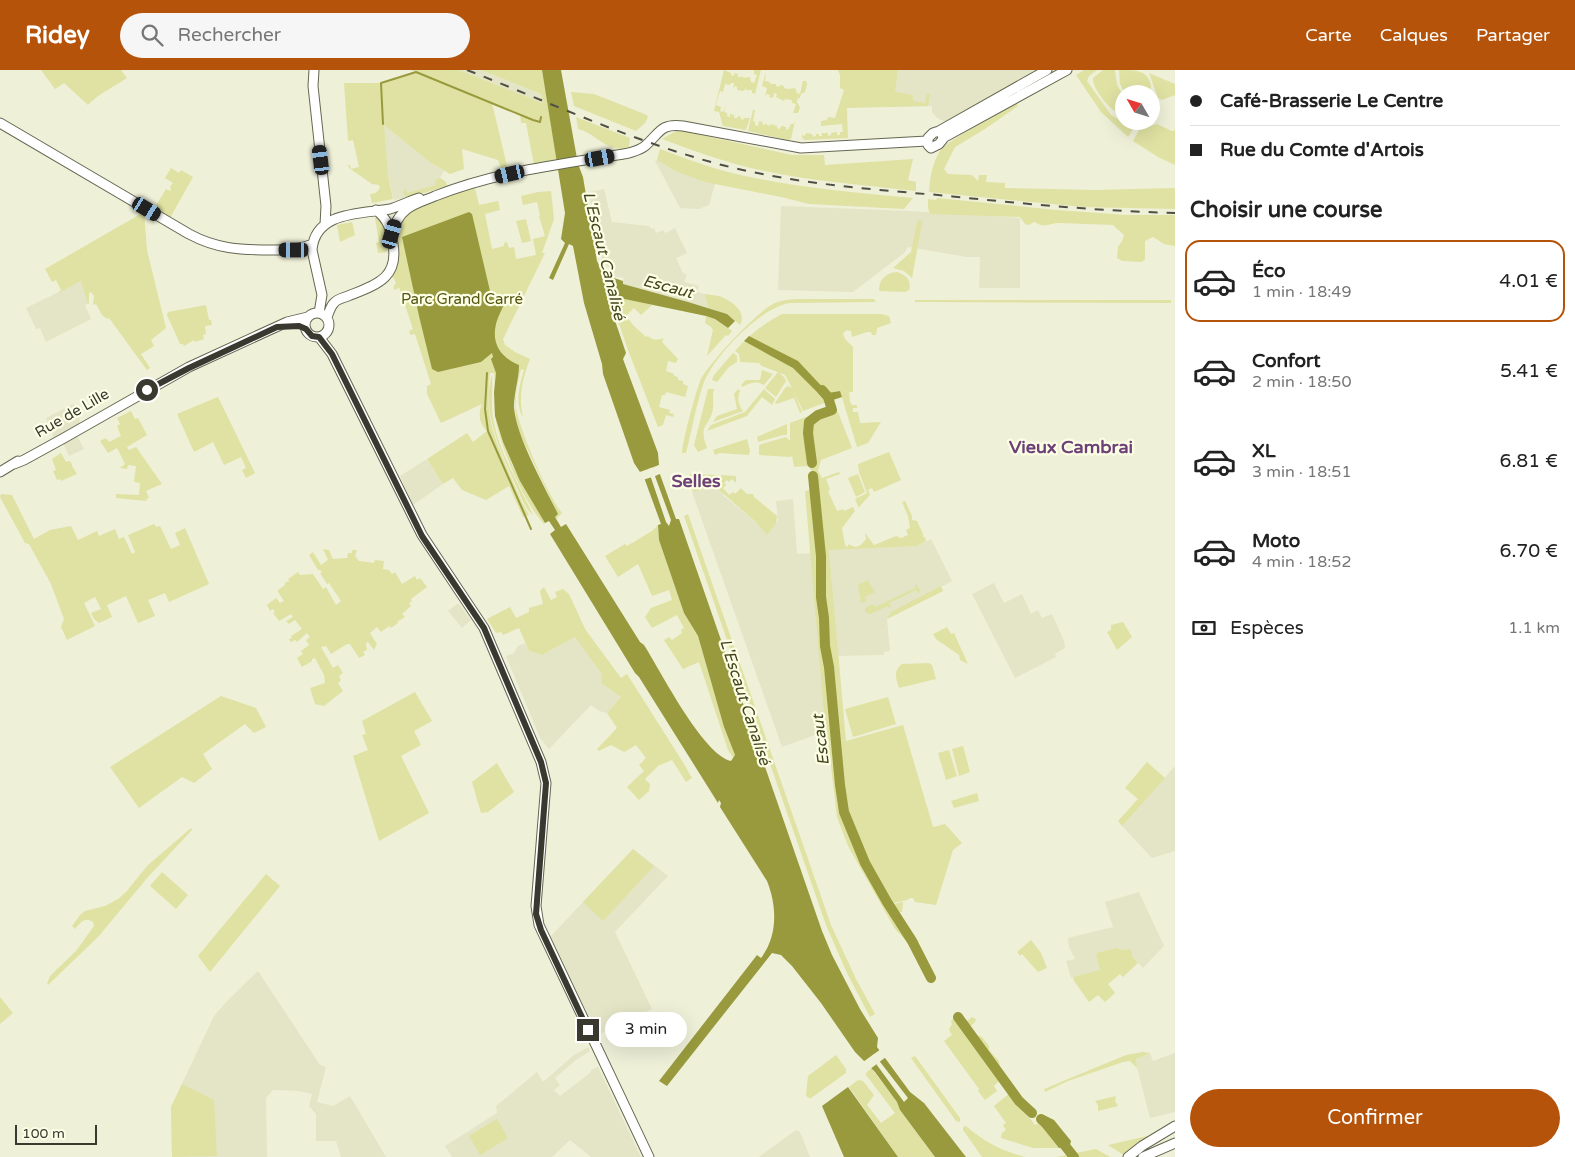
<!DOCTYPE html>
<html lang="fr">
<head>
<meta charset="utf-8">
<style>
  body { margin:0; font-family:"Varela Round",sans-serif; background:#f6f6f6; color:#222; height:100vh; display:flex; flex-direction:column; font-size:19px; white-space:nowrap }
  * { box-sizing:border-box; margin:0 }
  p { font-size:16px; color:#767676 }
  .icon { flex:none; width:28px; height:28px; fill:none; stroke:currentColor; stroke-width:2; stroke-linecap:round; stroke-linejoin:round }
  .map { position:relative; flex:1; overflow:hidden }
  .side { display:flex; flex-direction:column; background:#fff; width:400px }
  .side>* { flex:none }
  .banner { display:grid; align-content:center; height:110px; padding:0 15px; background:#fff }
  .needle { width:32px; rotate:309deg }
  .fabs { position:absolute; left:1115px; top:15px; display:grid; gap:10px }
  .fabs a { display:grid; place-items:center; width:45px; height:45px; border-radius:50%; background:#fff; box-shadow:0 5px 20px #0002; font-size:25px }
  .scale { position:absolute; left:15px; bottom:12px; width:82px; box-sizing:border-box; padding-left:5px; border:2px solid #393930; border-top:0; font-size:14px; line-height:18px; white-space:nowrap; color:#393930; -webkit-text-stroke:4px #fcfee5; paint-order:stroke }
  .end { position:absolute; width:22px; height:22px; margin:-11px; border:6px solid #393930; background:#fff; box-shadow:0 0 0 2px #fff }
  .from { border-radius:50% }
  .bubble { position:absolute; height:35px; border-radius:18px; background:#fff; box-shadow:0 5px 20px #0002; font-size:16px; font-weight:600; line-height:35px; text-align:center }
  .car { position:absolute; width:15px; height:30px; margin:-15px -8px; border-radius:6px; box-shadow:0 0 4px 1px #0007; background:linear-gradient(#222 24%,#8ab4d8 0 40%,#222 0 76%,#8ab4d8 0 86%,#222 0) }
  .banner b { display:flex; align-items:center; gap:18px; height:48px; font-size:19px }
  .banner b+b { border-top:1px solid #e0e0e0 }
  .banner i { width:12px; height:12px; background:#222 }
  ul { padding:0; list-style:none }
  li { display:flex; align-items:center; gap:15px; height:82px; margin:0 10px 8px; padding:0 5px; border:2px solid transparent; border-radius:15px }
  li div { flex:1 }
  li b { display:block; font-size:19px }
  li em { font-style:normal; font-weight:600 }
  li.selected { border-color:#b45309 }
  li>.icon { width:45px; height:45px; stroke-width:1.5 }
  h2 { padding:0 15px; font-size:22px; line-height:60px }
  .pay { display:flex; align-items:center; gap:12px; height:55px; padding:0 15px; font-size:19px }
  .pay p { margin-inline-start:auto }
  .button { display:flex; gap:10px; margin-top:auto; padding:10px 15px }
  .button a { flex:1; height:58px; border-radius:30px; background:#b45309; color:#fff; font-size:20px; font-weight:600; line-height:58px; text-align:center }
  header { display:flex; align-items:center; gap:30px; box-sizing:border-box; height:70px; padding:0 25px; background:#b45309; color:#fff }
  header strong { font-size:24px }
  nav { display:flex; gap:28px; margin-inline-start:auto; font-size:18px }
  .search { width:350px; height:45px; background:#f6f6f6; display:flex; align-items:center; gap:12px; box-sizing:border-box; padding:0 18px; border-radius:28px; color:#767676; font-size:19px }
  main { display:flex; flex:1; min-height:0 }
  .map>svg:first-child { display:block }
  .built { fill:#e4e5c6 }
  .green { fill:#dfe2a2 }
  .water { fill:#989a3d; fill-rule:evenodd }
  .pier { fill:#eff0d8 }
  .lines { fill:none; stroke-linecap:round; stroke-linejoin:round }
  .stream { stroke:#989a3d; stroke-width:2 }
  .river { stroke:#989a3d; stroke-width:10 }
  .secondary-casing { stroke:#656651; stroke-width:11 }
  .secondary { stroke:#fff; stroke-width:9 }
  .rail { stroke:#4f4f44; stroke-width:2; stroke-dasharray:9 9; stroke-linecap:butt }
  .route { stroke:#393930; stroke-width:6 }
  .labels { text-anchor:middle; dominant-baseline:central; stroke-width:4.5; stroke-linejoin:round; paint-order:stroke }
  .park-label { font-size:15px; fill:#555611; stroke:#fcfee5 }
  .street-label { font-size:15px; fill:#393930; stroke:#fcfee5 }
  .water-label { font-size:16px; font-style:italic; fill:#44451e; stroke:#fcfee5 }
  .quarter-label { font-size:18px; font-weight:bold; fill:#6d4177; stroke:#fcfee5 }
</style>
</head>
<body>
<header>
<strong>Ridey</strong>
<div class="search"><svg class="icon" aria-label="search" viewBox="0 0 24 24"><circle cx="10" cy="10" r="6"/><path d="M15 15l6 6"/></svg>Rechercher</div>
<nav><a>Carte</a><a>Calques</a><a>Partager</a></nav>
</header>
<main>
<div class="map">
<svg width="1175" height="1087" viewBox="0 0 1175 1087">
  <rect width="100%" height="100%" fill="#eff0d8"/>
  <path class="built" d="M459 0H481L541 24 543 33Z
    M894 0H1039L948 53 937 48 932 42V36L888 37Z
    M383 54 431 93 444 101 440 108 446 112 423 123 394 130 388 105Z
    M657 90 675 101 715 114 709 135 699 139 680 138 655 91Z
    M604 119 612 152 649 156 652 159 654 158 656 163 663 160 665 163 675 158 687 183 676 188 683 203 687 205 684 212 699 216 697 222 705 224 708 238 622 214 624 208 613 206V201L606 195 600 185 589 122Z
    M781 136 910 141 1020 148V218H979L980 187H967L908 177 904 183 853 222 778 220Z
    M81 211 91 222 89 223V233L85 235 91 249 46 272 40 258 36 259 26 238Z
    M73 334 80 348 77 366 84 379 69 386 63 373 57 376 46 348Z
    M427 389 443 414 413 435 400 406Z
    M708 417H718L724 426 756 452 767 464 778 450 776 431 793 429 797 484 811 483 826 661 782 677 692 422Z
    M931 469 952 511 941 517 943 521 887 549 890 581 884 582V585L838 586 829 479 917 476Z
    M994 513 1004 533 1022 524 1031 544 1038 540 1042 548 1052 544 1064 571 1065 578 1055 584 1056 587 1015 608 972 524Z
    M457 534H459L471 550 462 558 448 541Z
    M575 567 603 604 601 613 621 627 607 643 599 641 591 635 549 679 540 668 506 586 514 583 518 576 525 573 529 581 542 585Z
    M1175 696V781L1152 788 1122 756Z
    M633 779 668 806 615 862 652 939 598 965 550 867Z
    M1139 822 1164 876 1143 898 1132 886 1119 878 1096 883 1101 900 1071 908 1066 891 1075 889 1069 877 1068 868 1113 857 1105 832Z
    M258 901 320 995 326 997 317 1032 333 1036 350 1026 386 1087H341L336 1071H316V1044L309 1036 312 1024 298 1021 273 1020 266 1028 267 1087H172L171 1037 214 946 228 930Z
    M588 977 590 981 576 990 555 1008 560 1015 554 1020 560 1026 590 1003 591 1000 598 997 641 1087H591L570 1070 552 1087H452L445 1076 497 1043 496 1036 537 1002 543 1012 574 985Z
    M1150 983 1153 991 1175 983V1042L1150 1048 1135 989Z
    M796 1060 800 1062 810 1087H759Z"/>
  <path class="green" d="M41 0H121L127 8C114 17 99 23 88 35L64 13 55 19Z
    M411 0H459L543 33 541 24 481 0H542L557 90 534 95 526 53H521L520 44 492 33 508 100 502 101 498 90 462 79 464 99 450 104 431 93 384 55 388 105 393 129 372 133 370 124 376 123 380 118 379 115 372 114 349 98 348 95H350L351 99 359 97 353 70 348 71 344 13H381L415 2Z
    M724 0 731 3V5L734 6V3L738 4V7H741L743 6V8L750 7 751 12 754 13 757 5 754 4V0H761L755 24 752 23V20H749L747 22 748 20 745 19 744 21 737 20V17L735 16 733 19 734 13H731L730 15 725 14 723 22 720 21 716 35 721 37 720 41 723 42 726 34 724 42 727 43V46L730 47V44L734 45V48H737L738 46 741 47V49L743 50 744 48H750L746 60 723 56 719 42 714 41Z
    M838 0H898L895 22 913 25V31L925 33 927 24H930L928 36 847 38 848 68 804 70 802 67V65L805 66 806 63 812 64 813 67 816 66V64H819V66H822V63H828V66L831 65V63L837 62V65H840V62H843L842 54 821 56V51L827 50 828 47 835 48 844 20 840 18V5Z
    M1084 0H1097L1089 6 1087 11 1111 45 1132 57V61L1128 67 1101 42 1076 5Z
    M1103 0H1115L1117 15 1124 27V45C1113 45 1092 19 1093 8Z
    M1119 0C1137 0 1153 0 1151 24H1125L1120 14Z
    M766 2 765 11 770 12V14H776V16L779 17 780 15 784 16V18L787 19 788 17V19L795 18 797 23 800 24 803 11H806L807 14 805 22 801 24 800 28H798L797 32 800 37 798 43H793L796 34 792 33V30L785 29 784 31 776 27 777 24 774 23 773 28 769 27 770 25 767 24 765 26 767 18 762 16Z
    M1149 3 1175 14V25L1162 30 1158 28Z
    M571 22 594 24 647 45 648 47 645 53 636 61 574 36Z
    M1017 34 1018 36 985 59 955 77 944 99 948 104 972 105 978 111 979 105H987L986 112 1005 113V118L1094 120 1175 118V139L1083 137 929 122C930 108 932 94 940 81 947 70 1002 41 1017 34Z
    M753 40H755L753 51 755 52V55L758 56 759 51 763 52 762 54 765 55 766 53 767 55 770 56V54L777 56V58L779 59 782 56 786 57V59L788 60 791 54H793L795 51 791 69 787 70 748 61Z
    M576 47 630 68 629 77C609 85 596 63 578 59Z
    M1157 54 1172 61 1175 60V95L1158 87 1133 71 1139 60Z
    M678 60 792 85H824L825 95 913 89 908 110 916 112V121C864 115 811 111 760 100 727 93 694 81 662 69Z
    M660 79C682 87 705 96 728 102 789 117 851 122 913 128L904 139 809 134 781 127 705 112 675 101 657 90Z
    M171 98 179 103 181 100 193 107 170 148 154 139 166 119 170 121 171 119 170 117 173 113 165 108Z
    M440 108 446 112 447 116 407 128 403 123 405 118 407 123 436 115 435 110Z
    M475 118 479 135 498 131 500 140 485 144 492 179 504 176V173L507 172 509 178 514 177 516 189 536 185 533 169 545 166 539 146H540L537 132 523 135 521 126 538 122 551 121 554 149 542 183H545L503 269 505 275 515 282 530 289C523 308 518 326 523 347 514 334 520 313 524 300L521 299C518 311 515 325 516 337 518 357 549 428 562 443L556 449 555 447 558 444 520 364 516 349 515 330 519 299 496 303 494 322 495 346 503 372 513 397 545 453 544 454C525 435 498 372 495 345 492 330 496 316 494 303H490C485 344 492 361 507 398 514 414 520 430 529 445L523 447 509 416 486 430 462 420 453 408 443 414 427 389 467 363 473 372 487 361C479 354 478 343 482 334L441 353 427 324V316L431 314 415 264 410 265 409 261 413 259 398 214 399 218 394 220V215L396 214 394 208H392L396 161H398C405 133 451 125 475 118Z
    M937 128 1057 140 1126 145H1175V176L1164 174 1153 167 1145 171V189L1142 192 1122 191 1117 188 1118 177 1122 171 1124 165 1113 155 1060 153C1047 153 1047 159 1034 152L1029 155 1025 154 1020 147 930 144 928 138V129L936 130Z
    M144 142 147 180 166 258 151 270 154 276 141 284 150 298 147 300 109 248 107 249 102 245 96 234 93 235 94 226 91 222 89 223V233L88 234 81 211 58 223 61 220 56 210 52 212 45 199Z
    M375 148H378L384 153 389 177 386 182 378 183 376 173 379 172Z
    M526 149 531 171 522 173 516 151Z
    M919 150 922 151V153L912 208 904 201 893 198 911 182 917 152Z
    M352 152 355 165 340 172 337 155Z
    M897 202C906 205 912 210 909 220L905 222 879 221C879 209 886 203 897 202Z
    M613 224 652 235 641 245 634 238 626 246 633 255 646 267 648 266C653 271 658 270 664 268L662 272 678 289 676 293 668 291 666 301 674 304V306L678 307V310L683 311V314L688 316 685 327 666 322 665 325H662L659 337 670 340 669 343 674 344 673 347 666 345 663 355 658 357 628 280 613 236 612 229Z
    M705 224C710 225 717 225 722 227 733 232 747 242 740 255L727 244 708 238Z
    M806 229H874L876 232 790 233C761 237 715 285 704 312 696 334 692 360 686 383H682C682 373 696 320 701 309 710 292 756 243 773 234 783 229 795 229 806 229Z
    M915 230H1171V233L915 232Z
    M206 235 209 250H211L212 255 205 256 206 264 203 265 204 269 195 272 194 270 184 276 183 274H180L167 245 168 242Z
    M782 244H881L889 246 891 253 877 258 876 265H872L871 262H867L852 267 851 261 847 260 843 263 845 269 853 277V322H849L850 332 852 335H857V338H853V342H858L860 353 881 352 868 373 857 377 840 321 829 323 827 332 803 341 794 322 802 342 800 343 794 328 776 334 775 333 785 318 788 316 792 318 785 305 762 296 759 293 740 292 739 284 735 281C749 265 763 254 782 244Z
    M706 246 715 249 732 261 728 266 726 265 707 286 713 260 711 257 705 253Z
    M733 283 737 286V292L729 297 717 312 712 310 714 305Z
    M762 300 773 304 764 315C757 311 750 312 743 317L741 315 746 310H760Z
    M778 302 784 307 786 311 776 327 765 318Z
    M492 305C493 319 491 334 493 348 499 383 519 414 533 445 525 439 521 427 517 418 503 386 480 341 492 305Z
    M708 319H714C712 326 714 332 713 339 709 359 698 352 707 378L698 382 694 375Z
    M738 319 740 321C737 328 738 335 743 341L713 352 717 346 737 339 734 324Z
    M764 319 775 329 772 335 762 327 747 346 707 361 711 355 745 342Z
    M218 327 255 403 246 408 242 400 246 398 241 387 224 395 213 372 194 382 177 344Z
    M830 338 838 342 852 378 821 390 818 401 822 408 839 402 840 404 826 409 830 419 828 421 837 441 843 439 844 441 853 437 855 441 842 458 845 475 847 477 849 474C857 480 861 475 866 469L865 463 874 475 896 466 901 468 908 465 906 460 910 458 908 446 902 432 905 431 912 446V450L917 451 923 464V467H925L926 471 917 476 829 480 846 671 903 655 933 757 945 754 962 773 953 780 936 835 915 832 913 828H910L907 830 894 833V834L903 832 902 842H898L919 872 911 876 895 859 848 776 837 747 828 671 825 657 805 421 810 420 808 405 812 401 808 396 794 397 792 385 791 387 759 385V375L786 367 790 371V353Z
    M131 341 135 349 138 348 147 365 127 377 129 380 136 377 162 414 146 421 149 428 146 429 147 431 116 428V424L139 425 140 413 134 412 136 396 128 395 127 399 120 398 125 394 117 378 108 383 100 371 106 368 109 372 121 366 117 356 120 354 117 348Z
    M787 354V365H783L758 372 757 367Z
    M747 369 750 381 749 385 720 383 715 385 713 380Z
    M889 382 901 410 874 422 872 418 868 420 870 425 858 438V436L855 429 867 423 859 402 858 394Z
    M61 383 66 392 69 391 71 392 72 396 77 404 61 411 60 409 57 410 53 401 56 400 52 389Z
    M690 404 719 405 718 417H708L693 422 688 408Z
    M858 404 865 422 856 427 848 408Z
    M721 405 736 406V413L732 409 729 412 727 410 724 413 726 415 723 418 729 425 733 422 735 424 741 418 747 424H753L754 427 777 446 776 453 767 465 756 452 719 420Z
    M1 424 12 425 34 469 50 460 71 456 78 470 97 461 99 466 115 459 119 469 124 467 132 484 135 482 128 465 154 454 156 457 160 456 171 479 180 475 175 463 185 458 209 514 169 532 165 523 148 530 155 546 138 553 126 526 107 535 112 547 99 553 94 549 91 543 101 539 95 527 84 533 95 556 67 570 61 557 64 549 51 514 29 474 25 473 0 427Z
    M688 444 831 855 856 909 875 944 870 947 847 903 826 855 684 446Z
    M658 455 659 470 684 543 698 566 724 657 735 685 734 689 728 680 699 592 683 599 664 570 669 567 672 570 682 563 681 560 684 558 677 545 652 558 645 547 651 538 672 530 669 520 652 526 638 494 618 507 605 486 625 474 627 476 652 461Z
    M323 479 329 480 333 489 347 488 348 483H352V480H357L355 486 359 491 374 493 375 490 384 491 383 499 389 500 392 504 395 502 402 514 415 506 417 510 420 508 427 517 411 529 412 531 409 533 411 536 402 544 405 547 397 552 398 553 391 558 389 556 381 562 377 557 370 563 377 574 374 580 368 572 366 573 367 580 363 582 365 585 359 588 350 574H347L331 584 326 576 321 577 333 598 338 595 343 603 339 606 341 610 338 613 343 621 324 636 315 634 310 618 325 613 324 605 315 588 312 589V591L302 597 297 588 303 584 301 581 309 575 306 570 310 567 307 563 297 572 295 570 291 572 289 569 292 568 291 566 302 559 295 550 289 554 286 551 293 547 291 544 279 551 273 543 275 542 273 539 270 541 267 535 276 528 280 533 284 531 278 522V520L285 515V513L288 511 290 512 288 509 298 502 300 505 313 504 323 519 326 517 336 535 341 531 329 513 327 514 320 503 322 502 320 500H318L309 485 313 482 321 495 328 490Z
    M868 510 875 522 865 527 867 531 861 533 858 515Z
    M915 513 921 521 919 523 916 520 889 533 891 537 889 538 888 536 870 544 865 542V538L873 534 875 537 915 518Z
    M941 516 943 521 887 549 891 542Z
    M544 517 551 530 557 527 555 522 563 519 569 524 585 559 621 608 627 604 684 694 692 708 686 712 672 690 658 696 645 709 650 714 649 721 639 730 627 717 644 701 639 695 646 688 636 675 624 682 611 675 599 681 597 679 617 658 607 643 621 627 601 613 602 604 575 567 542 585 529 581 519 558 503 565 501 562 496 563 487 549 510 537 516 548 529 542V538L543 534 540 521Z
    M1123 552 1132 567 1117 580 1107 562 1111 560V555Z
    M947 557 951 564 954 563 968 594 960 590 959 585 936 569 933 564Z
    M929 593 932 595 936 609 899 618C896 609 893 601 902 594Z
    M415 622 432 651 414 661 421 675 401 686 429 743 379 771 353 686 368 680 362 665 366 664 362 651Z
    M221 626 256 638 266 657 254 663 245 654 203 684 212 699 194 713 182 707 139 738 110 697Z
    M888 627 896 654 853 667 845 639Z
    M963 676 970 702 959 706 952 679Z
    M949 680 957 706 946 710 938 683Z
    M1147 692 1165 708 1122 756 1118 751 1138 729 1125 718Z
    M497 693 514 722 488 742 481 743 472 712Z
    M977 723 979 731 954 738 951 731Z
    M191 758 192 760 148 807 98 867 48 915 47 914 50 906 76 881 94 856 93 852C85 846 80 853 75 859L72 856 80 845 85 841 105 836 118 829 126 822 147 796Z
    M633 779 654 796 603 851 583 832Z
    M162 802 188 825 176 839 150 816Z
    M266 804 280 816 210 902 198 886Z
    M1031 870 1041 883 1047 898 1038 902 1022 884 1020 886 1017 882Z
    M1117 878 1124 880 1131 879 1132 886 1138 893 1123 907 1120 904 1108 914 1115 923 1105 932 1098 925 1089 932 1074 911 1073 907 1100 900 1096 883Z
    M0 927 13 943 0 954Z
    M955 947 967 951 972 947 976 949 975 952 969 958 973 964 982 967 989 976V980L999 991 1002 1008 994 1016 997 1021 985 1030 978 1021 979 1019 944 971 953 964H951L949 959 952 954 951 951Z
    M1143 982 1150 983 1136 989 1137 997H1136L1130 991 1123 992 1068 1011 1045 1022 1044 1019 1126 985Z
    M836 985 846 999V1003L811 1028H808L806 1025 808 1006Z
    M915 986 960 1048V1052L956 1051 911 988Z
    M871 998 900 1035V1040L935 1087H898L849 1017 858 1010 863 1011 874 1025 867 1035 881 1053 895 1043 866 1005V1003Z
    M182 1014 214 1030 217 1086 172 1087 171 1037Z
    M1010 1023 1027 1045 1026 1046H1028L1035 1055 1039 1053 1059 1078H1033L1001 1068 1002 1063 1006 1060 1003 1055 1006 1053 994 1036Z
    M1116 1026 1115 1031 1118 1036 1098 1041V1035L1095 1031Z
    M497 1049 508 1068 480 1085 469 1066Z
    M966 1056C986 1073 1000 1080 1025 1087H982L963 1060V1057Z
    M1147 1066 1149 1067 1125 1086 1108 1075Z
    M1096 1079 1110 1087H1056Z"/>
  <path class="water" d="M542 0H561L578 94 583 107 597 191 608 212H612L614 208 623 211V214L688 232 727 244 735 251 728 258 715 249 706 246 615 227 614 225 607 227 626 283 623 289 658 383 659 395 657 396 676 449H679L822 861 832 885 860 939 878 968 877 977 910 1022 924 1033 966 1087H935L900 1040 897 1032 875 1002 855 982 821 933 792 896 781 885 772 883 667 1016 659 1011 757 885 761 888C778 866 777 836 767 811L720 737 721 733 719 730 718 733 639 607 635 603 550 464 555 460 549 451 545 453 520 411 503 372 495 346 494 322 496 303 491 289 493 287 492 283 481 292 438 302 432 299 419 246 402 167 469 142 472 144 490 221 501 227 502 226 506 228C504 237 498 245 496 254 491 275 502 288 519 295 519 309 514 323 514 337 516 367 545 417 558 444L555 447 561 457 566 454 640 572 644 575C660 600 703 685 731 691L735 685 724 657 698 566 684 543 659 470 658 455 661 454 642 402H640L634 393 603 304 602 294 584 233 573 176 569 174 553 210 549 208 565 173 561 169 565 143ZM652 398 671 450 669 456 666 452 648 399ZM874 984 908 1028 904 1032 871 987Z
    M749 266 798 291 828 323 840 321 842 327 827 332 793 298 744 271Z
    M848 1017 898 1087H844L822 1036Z
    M1044 1045 1054 1050 1071 1071 1070 1075 1059 1078 1039 1053Z"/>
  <path class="pier" d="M662 394 660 398 662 403 653 407 650 401 652 407 643 410 640 404 637 403Z
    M881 979 886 987 878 993 874 988 878 993 869 1000 863 992Z"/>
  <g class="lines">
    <path class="stream" d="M383 54 381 13 416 2 533 50 540 52 541 47
      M487 303 485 339 488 361 531 459"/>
    <path class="river" d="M812 393 808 363 809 352 818 345 832 340 828 327 822 320
      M813 406 821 486V527L824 548 825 576 829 597 840 715 844 742 865 793 887 832 912 871 931 908
      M958 947 1019 1031 1032 1043
      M1041 1049 1051 1058 1074 1087"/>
    <g class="secondary-casing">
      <path id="secondary" d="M314 0 313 16 326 136 325 155
        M0 53 189 164C217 179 240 180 271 180 286 180 299 180 313 174
        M939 61 1047 0
        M939 61 942 64 943 69 939 74 931 78 928 75V68L933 63Z
        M943 68 1067 0
        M392 164C395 154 398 146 407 139 415 133 426 130 435 126 497 101 564 94 629 83 635 81 640 80 645 76 660 63 660 53 683 56L801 78 927 71
        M305 255a12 12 0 1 1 24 0a12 12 0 1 1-24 0Z
        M319 243 322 225 312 180C315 141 361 144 390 139 398 137 409 131 419 128
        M327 247C329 243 330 237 334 233 337 229 343 228 348 226 375 215 399 209 393 174 391 160 388 149 376 140
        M319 267 332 284 422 465 484 558 541 692 546 713 536 836 539 855 649 1087
        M14 394 24 390 64 368 189 297 287 252 308 247
        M0 402 18 391
        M1128 1087 1142 1076 1175 1056
        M1143 1087 1175 1073"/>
    </g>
    <use href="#secondary" class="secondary"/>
    <path class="rail" d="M467 0C551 33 634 72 722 95 792 113 865 119 938 125 1017 133 1096 141 1175 143"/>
  </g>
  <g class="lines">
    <path class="route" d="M147 320 189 298 277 257 299 256 306 259 312 266 319 267 332 284 422 466 484 558 541 692 546 713 536 844 541 860 588 960"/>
  </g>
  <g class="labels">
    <g class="park-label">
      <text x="462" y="229">Parc Grand Carré</text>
    </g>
    <g class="street-label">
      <text transform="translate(72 343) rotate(-30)">Rue de Lille</text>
    </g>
    <g class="water-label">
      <text transform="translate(604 186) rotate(76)">L'Escaut Canalisé</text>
      <text transform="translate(668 217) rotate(15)">Escaut</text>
      <text transform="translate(745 632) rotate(72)">L'Escaut Canalisé</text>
      <text transform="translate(821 670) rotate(-97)">Escaut</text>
    </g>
    <g class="quarter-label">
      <text x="1071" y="377">Vieux Cambrai</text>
      <text x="696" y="411">Selles</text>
    </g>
  </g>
</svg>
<div class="fabs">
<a><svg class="needle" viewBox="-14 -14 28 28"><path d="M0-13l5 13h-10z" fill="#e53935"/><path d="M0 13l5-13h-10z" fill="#767676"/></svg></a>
</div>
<div class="scale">100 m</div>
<i class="end from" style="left:147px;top:320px"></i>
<i class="end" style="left:588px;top:960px"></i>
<div class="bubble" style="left:605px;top:942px;width:82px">3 min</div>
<i class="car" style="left:600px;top:88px;rotate:80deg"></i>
<i class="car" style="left:321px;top:90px;rotate:353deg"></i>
<i class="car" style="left:510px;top:104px;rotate:257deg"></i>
<i class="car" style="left:147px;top:139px;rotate:121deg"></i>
<i class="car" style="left:392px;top:164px;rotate:16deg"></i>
<i class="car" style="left:294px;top:180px;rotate:270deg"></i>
</div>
<section class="side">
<div class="banner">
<b><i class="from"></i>Café-Brasserie Le Centre</b>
<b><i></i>Rue du Comte d'Artois</b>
</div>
<h2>Choisir une course</h2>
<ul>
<li class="selected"><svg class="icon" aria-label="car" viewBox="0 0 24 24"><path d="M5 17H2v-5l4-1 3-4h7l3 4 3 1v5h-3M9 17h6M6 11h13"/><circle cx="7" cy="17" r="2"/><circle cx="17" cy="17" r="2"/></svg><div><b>Éco</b><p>1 min · 18:49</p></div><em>4.01 €</em></li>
<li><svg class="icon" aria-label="car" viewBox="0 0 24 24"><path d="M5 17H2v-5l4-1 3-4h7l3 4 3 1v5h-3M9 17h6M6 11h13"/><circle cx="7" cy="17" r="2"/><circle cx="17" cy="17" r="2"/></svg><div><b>Confort</b><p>2 min · 18:50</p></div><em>5.41 €</em></li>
<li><svg class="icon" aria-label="car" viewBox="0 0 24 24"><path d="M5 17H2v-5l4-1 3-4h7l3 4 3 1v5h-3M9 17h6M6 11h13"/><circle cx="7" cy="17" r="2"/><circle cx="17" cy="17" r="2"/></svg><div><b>XL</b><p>3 min · 18:51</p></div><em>6.81 €</em></li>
<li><svg class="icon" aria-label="car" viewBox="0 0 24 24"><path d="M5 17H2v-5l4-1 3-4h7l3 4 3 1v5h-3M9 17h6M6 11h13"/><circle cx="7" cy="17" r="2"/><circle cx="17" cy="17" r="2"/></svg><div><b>Moto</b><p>4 min · 18:52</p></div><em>6.70 €</em></li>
</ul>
<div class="pay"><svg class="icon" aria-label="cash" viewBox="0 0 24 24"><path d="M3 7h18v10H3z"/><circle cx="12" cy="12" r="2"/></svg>Espèces<p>1.1 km</p></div>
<div class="button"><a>Confirmer</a></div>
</section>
</main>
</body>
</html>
